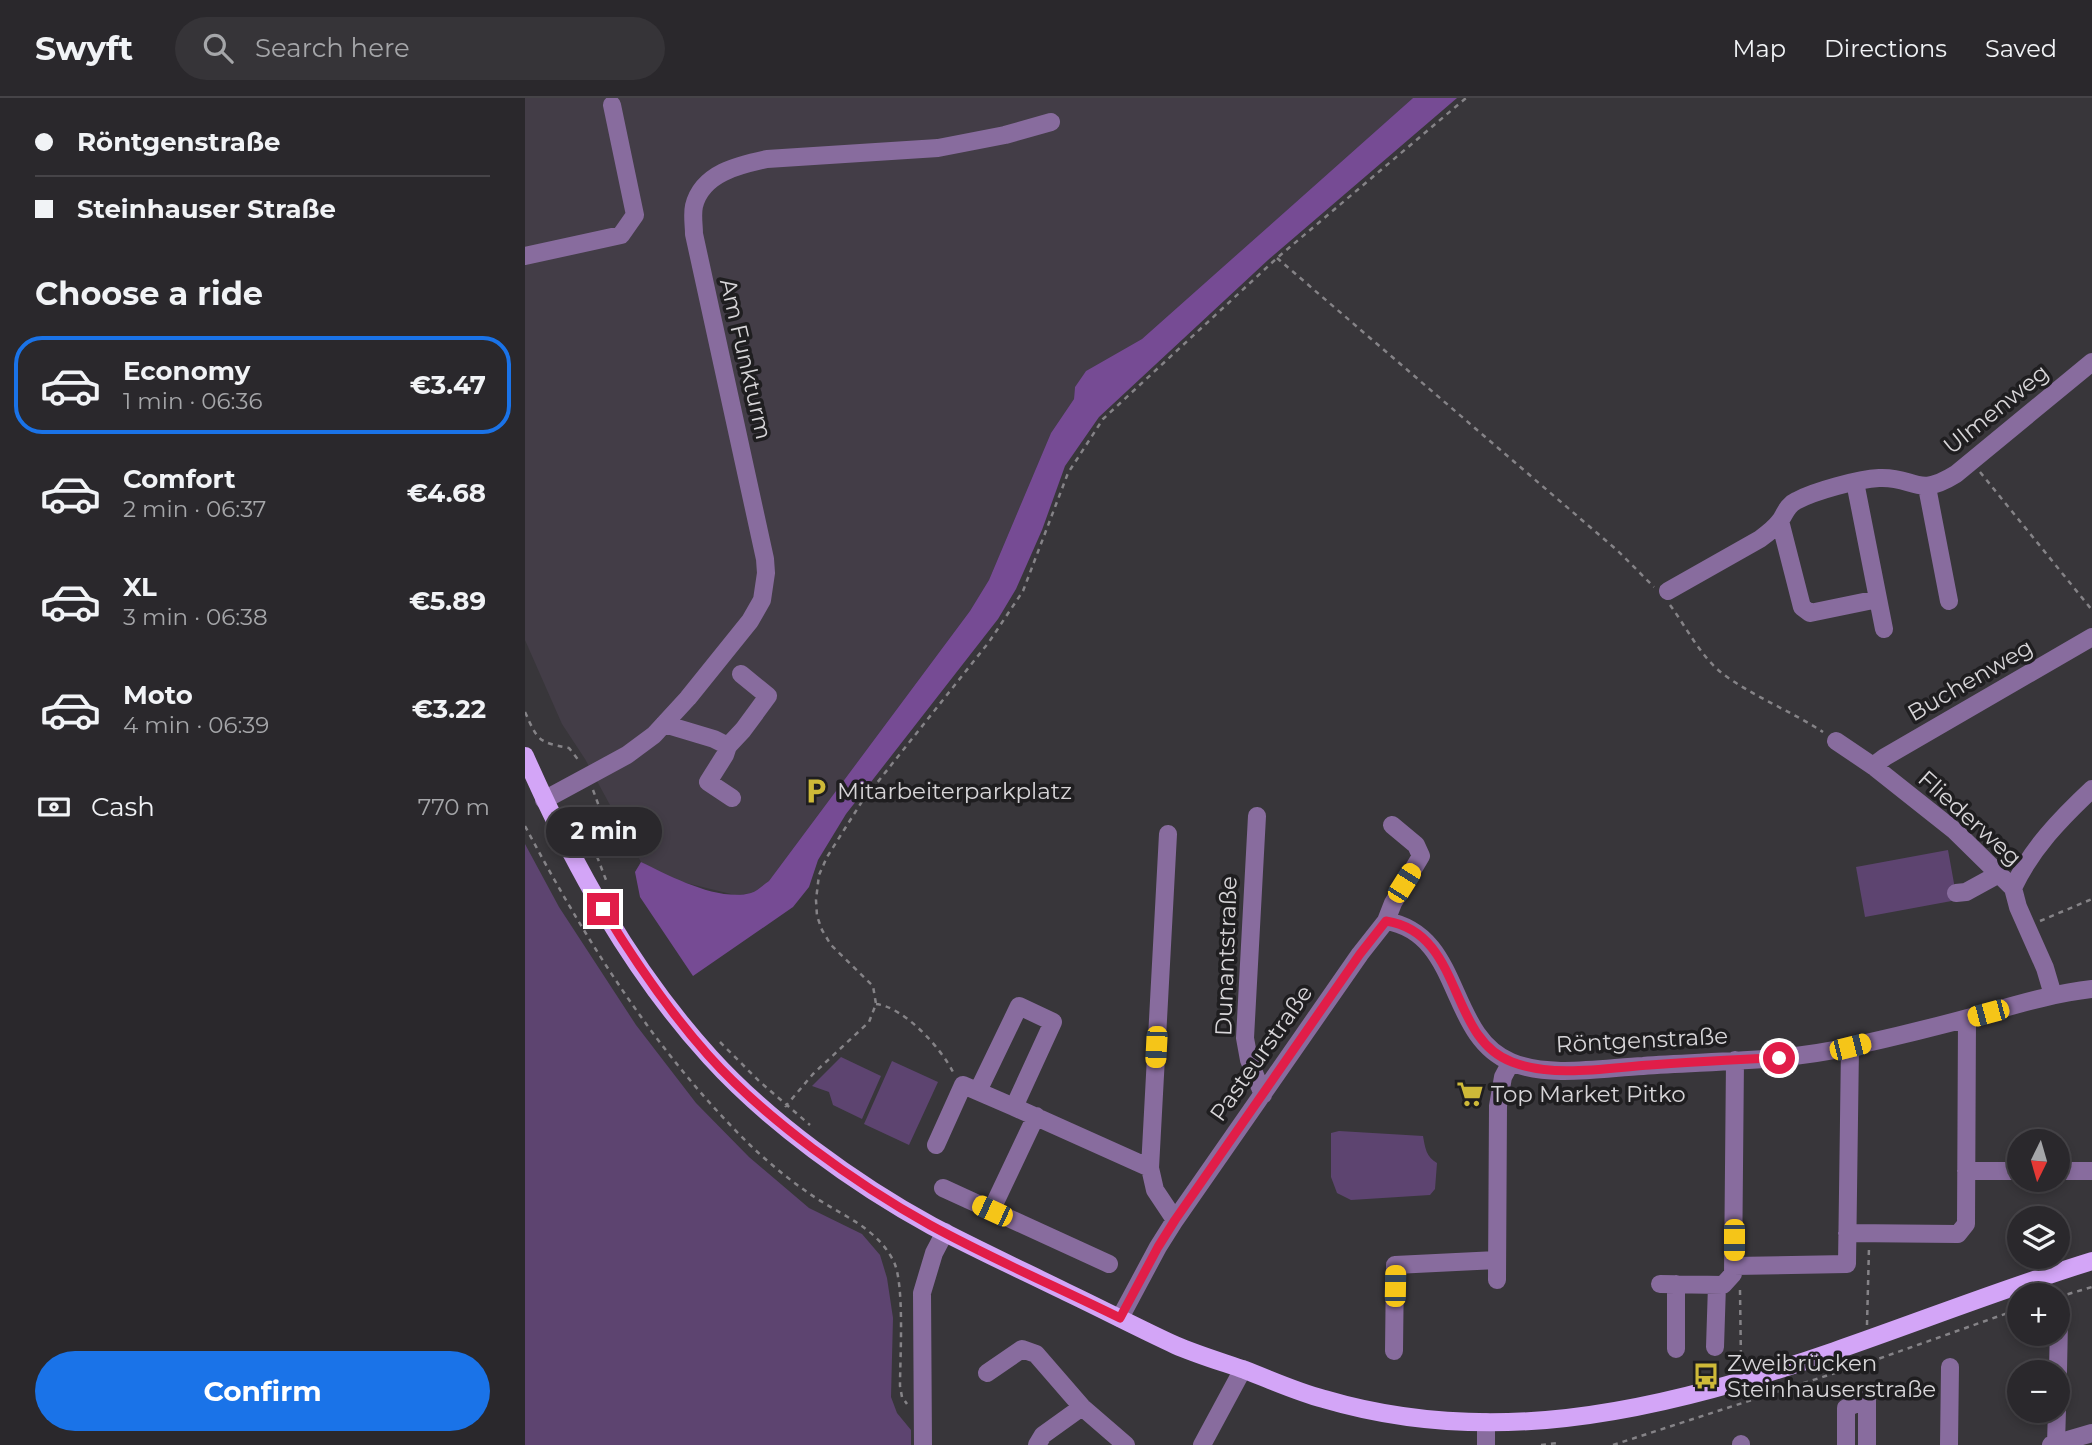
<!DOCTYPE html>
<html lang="en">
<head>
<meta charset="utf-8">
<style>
  body { margin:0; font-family:Montserrat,sans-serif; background:#363438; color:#f1f3f6; height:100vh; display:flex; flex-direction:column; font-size:26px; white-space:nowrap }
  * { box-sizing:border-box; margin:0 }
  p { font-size:23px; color:#a5a6a9 }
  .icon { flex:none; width:38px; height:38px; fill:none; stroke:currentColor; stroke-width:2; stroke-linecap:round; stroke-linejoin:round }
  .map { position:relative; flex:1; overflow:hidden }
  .sheet { display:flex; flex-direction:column; background:#2a282c; width:525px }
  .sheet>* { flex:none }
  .hud { display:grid; align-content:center; height:154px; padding:0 35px; background:#2a282c }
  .needle { width:46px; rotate:185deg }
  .buttons { position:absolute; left:1482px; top:1031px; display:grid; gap:14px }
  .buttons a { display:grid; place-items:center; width:63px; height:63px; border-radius:50%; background:#2a282c; box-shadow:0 4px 10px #0003,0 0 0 2px #464448; font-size:35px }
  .end { position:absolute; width:32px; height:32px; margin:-16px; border:9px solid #e11d48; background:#fff; box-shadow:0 0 0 4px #fff }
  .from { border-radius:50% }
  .bubble { position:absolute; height:49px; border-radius:24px; background:#2a282c; box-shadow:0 4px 10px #0003,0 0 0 2px #464448; font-size:23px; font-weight:700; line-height:49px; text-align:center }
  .car { position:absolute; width:21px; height:42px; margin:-21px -10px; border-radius:9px; box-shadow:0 0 5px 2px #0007; background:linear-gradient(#f5c518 24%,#345 0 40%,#f5c518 0 76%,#345 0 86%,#f5c518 0) }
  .hud b { display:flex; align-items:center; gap:24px; height:66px; font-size:26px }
  .hud b+b { border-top:2px solid #464448 }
  .hud i { width:18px; height:18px; background:#f1f3f6 }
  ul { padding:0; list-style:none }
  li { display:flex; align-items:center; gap:21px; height:98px; margin:0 14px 10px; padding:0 21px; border:4px solid transparent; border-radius:28px }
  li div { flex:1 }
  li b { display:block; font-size:26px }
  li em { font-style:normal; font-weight:700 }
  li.current { border-color:#1a73e8 }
  li>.icon { width:63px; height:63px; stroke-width:1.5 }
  h2 { padding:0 35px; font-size:32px; line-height:84px }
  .pay { display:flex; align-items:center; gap:18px; height:77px; padding:0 35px; font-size:26px }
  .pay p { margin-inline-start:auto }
  .button { display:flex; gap:14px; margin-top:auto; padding:14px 35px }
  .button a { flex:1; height:80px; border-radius:42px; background:#1a73e8; color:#fff; font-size:28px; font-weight:700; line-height:80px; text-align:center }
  header { display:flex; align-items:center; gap:42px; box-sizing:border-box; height:98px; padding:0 35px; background:#2a282c; border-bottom:2px solid #464448 }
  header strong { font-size:33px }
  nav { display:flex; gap:38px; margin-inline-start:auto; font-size:24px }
  .search { width:490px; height:63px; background:#363438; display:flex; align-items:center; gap:18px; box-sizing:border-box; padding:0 24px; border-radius:38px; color:#a5a6a9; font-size:26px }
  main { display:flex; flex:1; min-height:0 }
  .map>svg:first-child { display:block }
  .built { fill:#433d47 }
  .green { fill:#5d4470 }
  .forest { fill:#764b94 }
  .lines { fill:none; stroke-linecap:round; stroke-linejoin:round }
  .path { stroke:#858387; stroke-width:2.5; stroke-dasharray:5 5; stroke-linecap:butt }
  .minor { stroke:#886c9e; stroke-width:18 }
  .major { stroke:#d3a5f7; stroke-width:18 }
  .route { stroke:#e11d48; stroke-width:9 }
  .labels { text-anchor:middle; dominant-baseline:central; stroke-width:7; stroke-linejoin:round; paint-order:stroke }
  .street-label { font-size:23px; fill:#d7d5d8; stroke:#1f1e20 }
  .poi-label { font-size:23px; fill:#d7d5d8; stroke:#1f1e20; text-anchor:start }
</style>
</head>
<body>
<header>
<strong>Swyft</strong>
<div class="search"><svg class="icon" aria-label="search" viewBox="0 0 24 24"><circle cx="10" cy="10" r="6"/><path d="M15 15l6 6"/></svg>Search here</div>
<nav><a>Map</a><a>Directions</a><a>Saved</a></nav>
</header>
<main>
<section class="sheet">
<div class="hud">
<b><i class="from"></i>Röntgenstraße</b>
<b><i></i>Steinhauser Straße</b>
</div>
<h2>Choose a ride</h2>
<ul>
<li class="current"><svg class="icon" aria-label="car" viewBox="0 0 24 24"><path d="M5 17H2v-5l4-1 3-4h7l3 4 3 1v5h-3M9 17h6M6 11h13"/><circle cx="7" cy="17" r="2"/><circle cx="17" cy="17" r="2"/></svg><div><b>Economy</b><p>1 min · 06:36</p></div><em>€3.47</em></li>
<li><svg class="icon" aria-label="car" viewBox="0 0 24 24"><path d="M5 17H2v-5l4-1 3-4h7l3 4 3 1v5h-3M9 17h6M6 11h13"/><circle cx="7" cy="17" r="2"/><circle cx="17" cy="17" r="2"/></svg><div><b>Comfort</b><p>2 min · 06:37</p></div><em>€4.68</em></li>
<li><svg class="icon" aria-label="car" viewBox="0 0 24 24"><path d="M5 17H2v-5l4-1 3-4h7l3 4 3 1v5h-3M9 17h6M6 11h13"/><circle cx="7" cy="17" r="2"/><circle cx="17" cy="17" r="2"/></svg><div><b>XL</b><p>3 min · 06:38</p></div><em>€5.89</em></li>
<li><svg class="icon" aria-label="car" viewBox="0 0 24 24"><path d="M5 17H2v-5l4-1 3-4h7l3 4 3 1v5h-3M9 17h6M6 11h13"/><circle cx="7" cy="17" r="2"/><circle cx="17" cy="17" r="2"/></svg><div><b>Moto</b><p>4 min · 06:39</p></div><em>€3.22</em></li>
</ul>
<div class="pay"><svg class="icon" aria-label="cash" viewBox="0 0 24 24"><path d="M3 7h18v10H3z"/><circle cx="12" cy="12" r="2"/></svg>Cash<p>770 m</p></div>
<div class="button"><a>Confirm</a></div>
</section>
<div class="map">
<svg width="1567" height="1347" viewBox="0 0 1567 1347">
  <rect width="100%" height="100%" fill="#38363a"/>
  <path class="built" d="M0 0H888L617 241 561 273 550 289 549 301 526 335 464 482 445 513 244 783 228 795 210 797 153 783 116 764 60 661 37 626 0 542Z"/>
  <path class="green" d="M0 746 34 809 111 927 171 1005 224 1059 284 1110 337 1136 355 1157 362 1180 368 1220 366 1299 372 1315 386 1332V1347H0Z
    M1423 752 1432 802 1340 819 1331 769Z
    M316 959 356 978 337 1021 308 1007 304 994 287 988Z
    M367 963 413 984 384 1047 339 1026Z
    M814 1033 898 1038C900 1049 901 1059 912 1065L910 1091 905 1097 826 1102 812 1095 806 1079V1035Z"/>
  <path class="forest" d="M888 0H932L743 162 574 319 540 368 517 432 491 491 473 521 321 716 293 762 284 789 268 809 168 878 115 799 110 774 116 764C145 778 193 804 226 795 232 793 238 787 244 783L445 513 464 482 526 335 549 301 550 289 561 273 617 241Z"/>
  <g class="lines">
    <path class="path" d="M752 160 1093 453 1129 489
      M1455 374 1567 512
      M1145 507C1162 530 1175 558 1198 576 1229 599 1266 613 1298 634
      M0 614C13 643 13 644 44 650L55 664
      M68 692 75 711V723L68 738V748L81 782
      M0 728C61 843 131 955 225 1047 245 1066 268 1085 291 1100 320 1119 351 1130 368 1162 380 1183 375 1260 375 1288L377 1299 382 1306
      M1515 823 1567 801
      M351 906C379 909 416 950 428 974
      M195 944 234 983 285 1027
      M260 1009 288 976 344 924 351 906 348 888 306 847 297 832 292 818 291 802 294 777 302 759 336 705 464 544 498 493 543 375 578 321 752 160 941 0
      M1215 1192 1216 1265
      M1533 1199 1567 1189
      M1342 1227 1344 1149
      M1016 1347 1033 1345
      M1088 1347 1353 1261 1494 1211"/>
    <path class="minor" d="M0 158 96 137 110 117 87 7
      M1330 384 1359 531
      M1402 389 1424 503
      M1255 423 1277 509 1285 515 1353 501
      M1143 493 1235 441C1242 436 1249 431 1255 423 1260 416 1262 407 1271 403 1289 393 1334 381 1354 380 1390 378 1391 401 1431 376L1567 264
      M139 626 189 641 203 648
      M1311 643 1348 668 1430 733 1488 790 1493 809 1520 870 1528 897
      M1348 668 1360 659 1567 539
      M207 700 183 684 200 657 203 648 218 632 243 598 216 576
      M19 702 102 657 129 637 163 600 225 523 237 502 241 475 240 461 169 136C169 127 167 117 169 108 177 75 214 67 242 61L413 50 480 37 526 24
      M732 718 720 940 724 962 738 997
      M643 736 625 1070 630 1092 650 1122
      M1488 790C1506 751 1536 720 1567 691
      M1431 795 1441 794 1472 777
      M861 823C938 836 921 937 986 964 1023 980 1078 970 1118 968 1187 963 1257 964 1324 949 1369 939 1414 928 1458 916 1494 906 1530 895 1567 891
      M453 993 494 908 528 924 489 1009 625 1070
      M411 1047 438 987 489 1009
      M1441 1073H1494
      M1533 1073H1567
      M418 1090 584 1166
      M466 1113 511 1018
      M1322 1135 1433 1136 1441 1126 1442 920
      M1209 1168 1322 1166 1325 949
      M972 1182 973 1008 978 979 986 964
      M1135 1186 1198 1187 1208 1176 1210 962
      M595 1220 633 1149 650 1122 835 856 861 823 868 805 896 758 891 747 867 727
      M1190 1249 1192 1187
      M1151 1251V1186
      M869 1253 870 1167 972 1162
      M1533 1274 1534 1221
      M462 1275 497 1251 511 1256 557 1309 601 1347
      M961 1324V1347
      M1531 1345 1532 1312
      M398 1347 397 1195 409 1155 420 1134
      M512 1347 518 1337 557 1309
      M677 1347 718 1271
      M1216 1347V1346
      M1321 1347V1310L1342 1301V1347
      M1424 1347 1425 1269
      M1526 1347 1567 1335"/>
    <path class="major" d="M0 658C47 765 105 871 185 959 243 1023 330 1086 407 1128 451 1151 496 1172 541 1194 577 1211 613 1230 650 1247 673 1257 697 1264 720 1272 746 1282 772 1294 799 1301 870 1322 948 1328 1021 1322 1209 1306 1388 1218 1567 1163"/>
  </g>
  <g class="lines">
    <path class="route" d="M78 811C109 862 143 912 183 957 239 1020 331 1086 405 1127 467 1161 532 1189 595 1220L633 1149 650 1122 835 856 861 823C939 835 922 940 987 964 1029 980 1082 970 1125 967 1168 964 1211 961 1254 960"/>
  </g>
  <defs>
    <g id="parking-bare" transform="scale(2.1)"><path d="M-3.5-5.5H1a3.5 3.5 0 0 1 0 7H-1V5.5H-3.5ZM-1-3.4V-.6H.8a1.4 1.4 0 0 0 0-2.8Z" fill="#ceb938" stroke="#1f1e20" stroke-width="2.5" paint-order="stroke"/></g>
    <g id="supermarket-bare" transform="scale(2.1)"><path d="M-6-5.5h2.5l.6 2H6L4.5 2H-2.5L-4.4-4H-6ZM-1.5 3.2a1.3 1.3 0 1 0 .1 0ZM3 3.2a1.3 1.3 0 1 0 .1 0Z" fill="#ceb938" stroke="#1f1e20" stroke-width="2.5" paint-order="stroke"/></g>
    <g id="bus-bare" transform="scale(2.1)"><path d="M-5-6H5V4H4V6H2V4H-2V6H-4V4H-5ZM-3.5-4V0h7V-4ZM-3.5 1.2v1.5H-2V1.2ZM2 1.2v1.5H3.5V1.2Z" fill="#ceb938" stroke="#1f1e20" stroke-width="2.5" paint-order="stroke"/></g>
  </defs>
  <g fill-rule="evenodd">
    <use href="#parking-bare" x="291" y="693"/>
    <use href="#supermarket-bare" x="945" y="996"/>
    <use href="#bus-bare" x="1181" y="1278"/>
  </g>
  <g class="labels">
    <g class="street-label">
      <text transform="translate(221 261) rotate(77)">Am Funkturm</text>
      <text transform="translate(1471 311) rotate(-39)">Ulmenweg</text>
      <text transform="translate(1445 582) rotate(-30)">Buchenweg</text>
      <text transform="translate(1445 720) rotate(42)">Fliederweg</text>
      <text transform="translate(701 858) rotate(-88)">Dunantstraße</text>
      <text transform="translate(1117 942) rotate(-3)">Röntgenstraße</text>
      <text transform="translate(736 955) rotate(-55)">Pasteurstraße</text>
    </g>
    <g class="poi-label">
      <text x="312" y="693">Mitarbeiterparkplatz</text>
      <text x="966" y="996">Top Market Pitko</text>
      <text x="1202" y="1265">Zweibrücken<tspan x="1202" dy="26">Steinhauserstraße</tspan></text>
    </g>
  </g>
</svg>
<div class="buttons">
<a><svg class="needle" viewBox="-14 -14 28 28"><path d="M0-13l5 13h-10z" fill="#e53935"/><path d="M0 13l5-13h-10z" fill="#a5a6a9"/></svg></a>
<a><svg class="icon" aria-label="layers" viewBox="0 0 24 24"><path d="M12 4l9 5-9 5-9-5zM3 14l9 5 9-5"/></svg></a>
<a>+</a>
<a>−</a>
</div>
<i class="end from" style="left:1254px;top:960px"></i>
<i class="end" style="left:78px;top:811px"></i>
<div class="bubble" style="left:21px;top:709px;width:116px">2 min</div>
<i class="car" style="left:879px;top:785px;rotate:32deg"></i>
<i class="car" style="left:1463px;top:915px;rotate:255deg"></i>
<i class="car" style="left:631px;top:949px;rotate:183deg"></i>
<i class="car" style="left:1325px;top:949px;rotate:76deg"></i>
<i class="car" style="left:467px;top:1113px;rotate:295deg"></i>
<i class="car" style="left:1209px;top:1142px;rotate:180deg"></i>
<i class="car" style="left:870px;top:1188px;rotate:1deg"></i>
</div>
</main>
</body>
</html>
